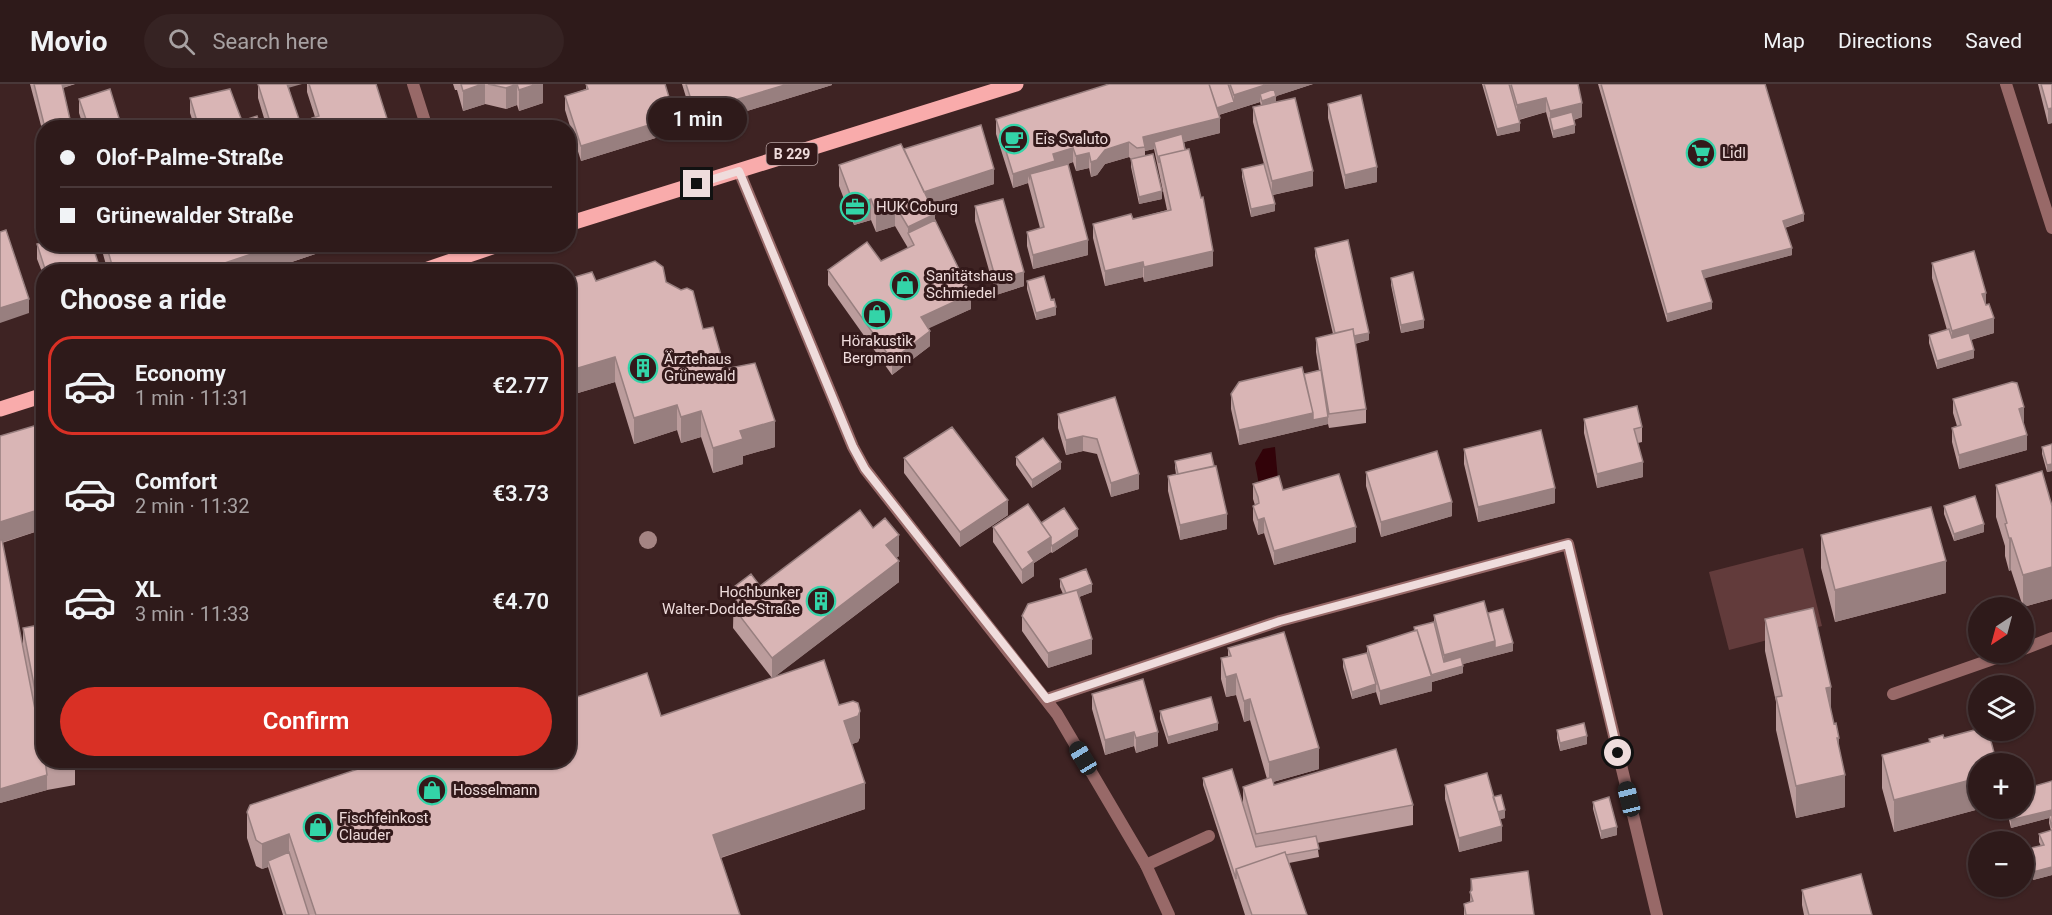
<!DOCTYPE html>
<html lang="en">
<head>
<meta charset="utf-8">
<style>
  body { margin:0; font-family:Roboto,sans-serif; background:#362323; color:#f1f3f6; height:100vh; display:flex; flex-direction:column; font-size:22px; white-space:nowrap }
  * { box-sizing:border-box; margin:0 }
  p { font-size:20px; color:#a7a1a2 }
  .icon { flex:none; width:33px; height:33px; fill:none; stroke:currentColor; stroke-width:2; stroke-linecap:round; stroke-linejoin:round }
  .map { position:relative; flex:1; overflow:hidden }
  .sheet { position:absolute; left:36px; top:180px; width:540px; height:504px; display:flex; flex-direction:column; background:#2e1a1a; border-radius:24px; box-shadow:0 2px 4px #0004,0 0 0 2px #493839 }
  .sheet>* { flex:none }
  .banner { position:absolute; left:36px; top:36px; width:540px; height:132px; border-radius:24px; box-shadow:0 2px 4px #0004,0 0 0 2px #493839; display:grid; align-content:center; height:132px; padding:0 24px; background:#2e1a1a }
  .needle { width:39px; rotate:216deg }
  .controls { position:absolute; left:1968px; top:513px; display:grid; gap:12px }
  .controls a { display:grid; place-items:center; width:66px; height:66px; border-radius:50%; background:#2e1a1a; box-shadow:0 2px 4px #0004,0 0 0 2px #493839; font-size:30px }
  .end { position:absolute; width:27px; height:27px; margin:-14px; border:8px solid #efdcdc; background:#111; box-shadow:0 0 0 3px #111 }
  .from { border-radius:50% }
  .bubble { position:absolute; height:42px; border-radius:21px; background:#2e1a1a; box-shadow:0 2px 4px #0004,0 0 0 2px #493839; font-size:20px; font-weight:600; line-height:42px; text-align:center }
  .car { position:absolute; width:18px; height:36px; margin:-18px -9px; border-radius:8px; box-shadow:0 0 4px 2px #0007; background:linear-gradient(#222 24%,#8ab4d8 0 40%,#222 0 76%,#8ab4d8 0 86%,#222 0) }
  .banner b { display:flex; align-items:center; gap:21px; height:57px; font-size:22px }
  .banner b+b { border-top:2px solid #493839 }
  .banner i { width:15px; height:15px; background:#f1f3f6 }
  ul { padding:0; list-style:none }
  li { display:flex; align-items:center; gap:18px; height:99px; margin:0 12px 9px; padding:0 12px; border:3px solid transparent; border-radius:24px }
  li div { flex:1 }
  li b { display:block; font-size:22px }
  li em { font-style:normal; font-weight:600 }
  li.on { border-color:#d93025 }
  li>.icon { width:54px; height:54px; stroke-width:1.5 }
  h2 { padding:0 24px; font-size:27px; line-height:72px }
  .button { display:flex; gap:12px; margin-top:auto; padding:12px 24px }
  .button a { flex:1; height:69px; border-radius:36px; background:#d93025; color:#fff; font-size:24px; font-weight:600; line-height:69px; text-align:center }
  header { display:flex; align-items:center; gap:36px; box-sizing:border-box; height:84px; padding:0 30px; background:#2e1a1a; border-bottom:2px solid #493839 }
  header strong { font-size:28px }
  nav { display:flex; gap:33px; margin-inline-start:auto; font-size:21px }
  .search { width:420px; height:54px; background:#362323; display:flex; align-items:center; gap:15px; box-sizing:border-box; padding:0 21px; border-radius:33px; color:#a7a1a2; font-size:22px }
  .map>svg:first-child { display:block }
  .green { fill:#623b3b }
  .water { fill:#320309 }
  .lines { fill:none; stroke-linecap:round; stroke-linejoin:round }
  .lane { stroke:#986968; stroke-width:12 }
  .street { stroke:#986968; stroke-width:12 }
  .primary { stroke:#f9abab; stroke-width:15 }
  .tree { fill:#a58483 }
  .wall { fill:#bb9c9c }
  .shaded-wall { fill:#987f7f }
  .building { fill:#d9b5b5; stroke:#987f7f; stroke-width:1.5 }
  .route { stroke:#efdcdc; stroke-width:8 }
  .labels { text-anchor:middle; dominant-baseline:central; stroke-width:6; stroke-linejoin:round; paint-order:stroke }
  .shield { fill:#33191a; stroke:#b7a2a2; stroke-width:1.5 }
  .shield-label { font-size:14px; font-weight:bold; fill:#efdcdc }
  .poi-label { font-size:15px; fill:#efdcdc; stroke:#33191a; text-anchor:start }
</style>
</head>
<body>
<header>
<strong>Movio</strong>
<div class="search"><svg class="icon" aria-label="search" viewBox="0 0 24 24"><circle cx="10" cy="10" r="6"/><path d="M15 15l6 6"/></svg>Search here</div>
<nav><a>Map</a><a>Directions</a><a>Saved</a></nav>
</header>
<div class="map">
<svg width="2052" height="831" viewBox="0 0 2052 831">
  <rect width="100%" height="100%" fill="#3e2323"/>
  <path class="green" d="M1803 464 1822 542 1729 566 1709 488Z"/>
  <path class="water" d="M1275 363 1279 407 1261 412 1255 379 1263 365Z"/>
  <g class="lines">
    <path class="lane" d="M1146 781 1209 752"/>
    <path class="street" d="M413 0 427 44
      M2006 0 2052 144
      M739 87 853 363 865 385 1057 630 1146 781 1169 831
      M2024 565 2052 554
      M1893 610 2013 568
      M1047 615 1280 537 1568 460 1657 831"/>
    <path class="primary" d="M568 140 1016 0
      M419 188 501 160
      M0 325 44 311"/>
  </g>
  <circle class="tree" cx="648" cy="456" r="9"/>
  <path class="wall" d="M30 0H75L63 4 72 44H44V53Z
    M258 0 289 4 300 44H267L258 14Z
    M307 0H376L390 44H312V34L315 33 307 8Z
    M453 0H543V19L519 27 517 21 506 25 485 20 463 27 457 6H455Z
    M586 0 675 48 581 77 565 26V12L586 5Z
    M682 0H832V1L695 43Z
    M1109 0H1313L1276 12V18L1313 102 1273 111 1275 127 1251 133 1242 93V85L1264 80 1253 38V23L1261 22 1260 18 1219 31 1220 49 1184 58 1213 182 1144 198 1143 193 1105 202 1093 154V140L1133 135 1167 126 1154 65 1145 67V71L1162 115 1139 120 1131 83V75L1129 73 1105 80 1097 91 1091 93 1089 84 1076 87 1073 78 1068 80 1088 171 1033 185 1027 162V148L1040 144 1028 99 1013 104 996 50V35Z
    M1482 0H1578L1582 33 1574 36 1575 49 1553 54 1546 28 1519 36 1520 47 1497 52Z
    M1598 0H1765L1804 137 1785 144 1792 171 1704 194 1712 225 1667 238Z
    M2038 0H2052V39L2048 40Z
    M190 14 242 37 261 44H195L190 29Z
    M79 15 122 44H84L79 29Z
    M1328 20 1377 98 1345 105 1328 34Z
    M904 65 994 100 931 120 935 136 971 225 928 244 930 262 892 291 828 201V186L881 177 908 164 895 142 876 148 871 136 854 141 839 102V81Z
    M44 75V98L41 91V76Z
    M975 122 1024 202 996 211 975 137Z
    M37 160 101 188H44V193L37 175Z
    M103 160H345L262 188H108L103 170Z
    M1315 164 1369 256 1355 260 1366 325V339L1329 344 1328 340 1239 361 1231 325V310L1319 286 1316 268V254L1333 250 1315 172Z
    M1932 179 1986 220 1994 249 1971 256 1974 274 1937 285 1929 259V251L1947 246 1932 194Z
    M1391 194 1424 244 1401 249 1391 201Z
    M568 195 596 197 666 198 681 206 725 285 775 363 743 372V380L713 389 701 353 681 359 677 346 634 360 615 298 568 312Z
    M1027 197 1051 216 1056 231 1036 236 1027 205Z
    M1115 313 1139 405 1111 413 1097 370 1083 367 1066 371 1058 344V330Z
    M1953 315 2024 338H2023L2027 366 1959 385 1952 358V344L1957 342 1953 329Z
    M1584 335 1642 343V358L1638 359 1643 393 1597 404 1584 349Z
    M0 352 44 445 2 459 23 564V544L44 540V676H75V701L47 706 0 719Z
    M2052 360V387L2047 388 2042 370V363Z
    M1464 365 1555 419 1478 438 1464 380Z
    M1016 373 1061 385 1032 404 1016 381Z
    M904 374 1008 431 960 463 904 389Z
    M1175 377 1227 445 1180 456 1168 407V392L1176 390 1175 384Z
    M1366 388 1452 432 1381 453 1366 402Z
    M1253 400 1283 406 1356 458 1274 481 1264 449 1258 451 1253 436V422L1255 421 1253 415Z
    M1996 401 2052 422V515L2023 523 2011 486 2009 487 2005 472V462L1996 433Z
    M1944 422 1984 448 1954 457 1944 430Z
    M1041 439 1078 452 1052 469 1051 468 1034 479V492L1022 500 993 458V443Z
    M873 444 899 472 896 474 899 498 774 593 839 621 860 653 858 658 852 660 865 725 721 774 740 831H283L268 783 262 785 256 782 247 754V728L661 632 772 594 733 544 734 503 760 502Z
    M1821 451 1946 509 1835 538 1821 484Z
    M1060 495 1092 508 1079 513 1092 570 1048 584 1022 547V532L1063 510 1060 503Z
    M1488 529 1513 567 1463 580V589L1432 598V607L1380 621 1376 608 1352 615 1343 583V575L1367 569V562L1414 547V543L1434 538V531Z
    M1765 535 1831 627 1839 667 1845 723 1796 734 1776 646V618L1765 567Z
    M1228 564 1319 685 1273 698 1274 701 1413 721V741L1317 759 1319 773 1289 779 1307 831H1245L1203 701V694L1243 720V703L1267 695 1250 636 1244 638 1236 611 1226 613 1221 595V574L1228 573Z
    M1092 610 1158 662 1136 669 1134 662 1105 671 1092 625Z
    M1160 627 1218 646 1168 660 1160 635Z
    M1557 646 1587 660 1560 667 1557 654Z
    M1944 654 1978 724H1983L1894 748 1882 704V671L1929 659V655Z
    M2052 697V791L2033 796 2027 773V765L2041 762 2039 758V750L2051 747 2049 739V734L2011 744 2006 724H2024Z
    M1445 701 1493 713 1505 734 1500 735 1502 757 1459 768 1445 715Z
    M1593 718 1617 751 1601 755 1593 725Z
    M1471 795 1534 831H1464V820L1470 818Z
    M1802 806 1872 831H1804L1802 821Z"/>
  <path class="shaded-wall" d="M61 0H75L61 4Z
    M281 0H302L281 6Z
    M482 0H485V20L463 27V7Z
    M517 0V21L506 25V4Z
    M537 0H543V19L519 27V6Z
    M788 0H832V1L695 43V28Z
    M1268 0H1313L1262 17 1260 10V18L1215 32V25L1234 18V11Z
    M1276 12V20L1262 25V17Z
    M1546 14V28L1517 36V21Z
    M1582 19V33L1552 42 1550 34V42V27Z
    M2052 24V39L2048 40V25Z
    M675 33V48L581 77V62Z
    M1220 34V49L1155 65 1154 58V65L1145 67 1143 53Z
    M300 38V44H283Z
    M1520 39V47L1497 52V45Z
    M323 40V44H315V42Z
    M1575 41V49L1553 54V47Z
    M1129 58V73L1105 80 1097 91 1091 93V78L1105 66Z
    M1073 64V78L1055 84 1030 90V97L1028 92V99L1013 104V90L1053 70Z
    M1089 69V84L1076 87V72Z
    M1377 83V98L1345 105V91Z
    M994 85V100L922 123V109Z
    M1313 87V102L1272 111V97Z
    M1162 107V115L1139 120V113Z
    M871 115V136L854 141V121Z
    M1275 120V127L1251 133V125Z
    M895 121V142L876 148V128Z
    M935 130V151L908 149V143Z
    M1804 130V137L1783 144V137Z
    M1088 156V171L1033 185V171Z
    M281 160H345L262 188H198Z
    M1792 164V171L1702 195V187Z
    M1213 167V182L1144 198V183Z
    M1143 178V193L1105 202V187Z
    M1024 188V202L996 211V196Z
    M1986 209V224L1982 210Z
    M971 210V225L921 248V233Z
    M29 215V229L0 239V224Z
    M1712 218V225L1667 238V230Z
    M1056 223V231L1036 236V229Z
    M1994 234V249L1952 261V247Z
    M1424 236V244L1401 249V241Z
    M930 247V262L892 291V276Z
    M1369 249V256L1337 264V256Z
    M1974 266V274L1937 285V277Z
    M615 273V298L568 312V287Z
    M677 321V346L634 360V334Z
    M2024 323V338L2019 339V325Z
    M701 327V353L681 359V333Z
    M1313 329 1328 333V340L1239 361V346Z
    M775 337V363L743 372V380L713 389V364L740 347Z
    M2027 351V366L1959 385V371Z
    M1083 352V367L1066 371V356Z
    M1061 378V385L1032 404V396Z
    M1643 378V393L1597 404V390Z
    M2052 380V387L2047 388V381Z
    M1139 390V405L1111 413V399Z
    M1555 404V419L1478 438V423Z
    M1008 416V431L960 463V448Z
    M1452 418V432L1381 453V438Z
    M44 424V445L0 459V438Z
    M1227 430V445L1180 456V441Z
    M1264 434V449L1258 451V436Z
    M1984 440V448L1954 457V450Z
    M1356 443V458L1274 481V467Z
    M1078 445V452L1052 469V462Z
    M899 451V472L886 482V461Z
    M1051 453V468L1034 479V492L1022 500V486L1028 468Z
    M2009 454H2011V486L2009 487Z
    M899 477V498L772 595V574Z
    M1946 477V509L1835 538V506Z
    M2052 483V515L2023 523V491Z
    M1092 500V508L1066 518V510Z
    M1092 555V570L1048 584V569Z
    M1495 557 1513 559V567L1444 585V571Z
    M1463 582V589L1432 598V607L1380 621V607Z
    M1236 590V611L1226 613V593Z
    M1376 600V608L1352 615V608Z
    M1831 603V635L1826 604Z
    M1250 615V636L1244 638V617Z
    M860 627V653L858 658 844 663V637Z
    M1218 639V646L1168 660V653Z
    M1134 648V662L1105 671V656Z
    M1158 648V662L1136 669V654Z
    M1587 652V660L1560 667V659Z
    M1837 654H1839V686Z
    M1319 664V685L1269 699V678Z
    M47 691V706L0 719V705Z
    M1845 691V723L1796 734V702Z
    M1978 694V724H1983L1894 748V716Z
    M865 699V725L713 776V751Z
    M1505 726V734L1496 736V728Z
    M2052 726V733L2049 732V734L2011 744V736Z
    M1502 742V757L1459 768V754Z
    M1617 743V751L1601 755V747Z
    M289 750V776L268 777V783L262 785V760Z
    M2052 783V791L2033 796V788Z"/>
  <path class="building" d="M34 0H62L72 44H45Z
    M258 0H287L300 38 283 44H272Z
    M309 0H376L390 44H328L329 43 323 40 315 42 312 34 319 32Z
    M461 0H482L463 7Z
    M488 0H537L519 6 517 0 506 4Z
    M586 0H665L675 33 581 62 565 12 588 5Z
    M686 0H788L695 28Z
    M1109 0H1209L1220 34 1143 53 1145 63 1137 64 1129 58 1105 66 1097 76 1091 78 1089 69 1076 72 1073 64 1053 70 1055 77 1013 90 996 35Z
    M1209 0H1228L1234 18 1217 24Z
    M1230 0H1268L1234 11Z
    M1484 0H1509L1520 39 1497 45Z
    M1511 0H1578L1582 19 1550 27 1546 14 1517 21Z
    M1601 0H1765L1804 130 1783 137 1792 164 1702 187 1712 218 1667 230Z
    M2041 0H2052V24L2048 25Z
    M110 5 122 44H89L79 15Z
    M230 5 242 37 257 32 261 44H199L190 14Z
    M1274 5 1276 12 1262 17 1260 10Z
    M1361 11 1377 83 1345 91 1328 20Z
    M1295 14 1313 87 1272 97 1253 23Z
    M1572 28 1575 41 1553 47 1550 34Z
    M981 41 994 85 924 108 904 65Z
    M1182 50 1185 66 1159 72V79L1154 58Z
    M901 60 935 130 908 143 895 121 876 128 871 115 854 121 839 81Z
    M1189 65 1201 114 1203 113 1213 167 1144 183 1143 178 1105 187 1093 140 1131 130 1133 135 1171 126 1159 72Z
    M1153 70 1162 107 1139 113 1131 75Z
    M1068 80 1088 156 1033 171 1027 148 1044 143 1030 90Z
    M1264 80 1275 120 1251 125 1242 85Z
    M1003 115 1024 188 996 196 975 122Z
    M935 136 971 210 921 233 930 247 892 276 828 186 867 158 881 177 914 161 908 149Z
    M6 146 29 215 0 224V148Z
    M1348 156 1369 249 1354 252 1353 245 1335 249 1315 164Z
    M44 158V160H92L101 188H46L37 160Z
    M106 160H281L198 188H114Z
    M1974 167 1986 209 1982 210 1986 221 1989 220 1994 234 1952 247 1932 179Z
    M655 177 663 183 666 198 681 206 687 204 693 207 703 245 713 243 725 285 755 279 775 337 740 347 743 355 713 364 701 327 681 333 677 321 634 334 615 273 568 287V195L592 188 596 197Z
    M1413 188 1424 236 1401 241 1391 194Z
    M1044 192 1051 216 1054 215 1056 223 1036 229 1027 197Z
    M1353 245 1366 325 1329 330 1316 254Z
    M1949 245 1952 254 1969 249 1974 266 1937 277 1929 251Z
    M1302 283 1313 329 1239 346 1231 310 1239 298Z
    M1321 286 1328 333 1313 336V329L1304 290Z
    M2012 298 2017 299 2024 323 2019 325 2027 351 1959 371 1952 344 1961 341 1953 315Z
    M1115 313 1139 390 1111 399 1097 355 1083 352 1066 356 1058 330Z
    M1637 322 1642 343 1634 345 1643 378 1597 390 1584 335Z
    M44 339V424L0 438V352Z
    M952 343 1008 416 960 448 904 374Z
    M1541 346 1555 404 1478 423 1464 365Z
    M1043 354 1061 378 1032 396 1016 373Z
    M2052 360V380L2047 381 2042 363Z
    M1437 367 1452 418 1381 438 1366 388Z
    M1211 369 1214 382 1178 390 1175 377Z
    M1216 382 1227 430 1180 441 1168 392Z
    M2042 387 2052 422V483L2023 491 2011 454H2009L2005 440 2007 439 1996 401Z
    M1339 390 1356 443 1274 467 1264 434 1258 436 1253 422 1259 419 1258 413 1253 400 1279 392 1283 406Z
    M1975 412 1984 440 1954 450 1944 422Z
    M1028 420 1051 453 1028 468 1034 477 1022 486 993 443Z
    M1931 423 1946 477 1835 506 1821 451Z
    M1064 424 1078 445 1052 462 1051 460V453L1041 439Z
    M860 426 873 444 885 434 899 451 886 461 899 477 772 574 733 523 743 515 734 503 751 490 760 502Z
    M0 456H2L44 671V676H45L47 691 0 705Z
    M1086 485 1092 500 1077 506 1066 509 1060 495Z
    M1077 506 1092 555 1048 569 1022 532 1028 520Z
    M1484 517 1495 557 1444 571 1434 531Z
    M1813 524 1831 603 1826 604 1834 640 1836 639 1839 654H1837L1845 691 1796 702 1776 613 1782 612 1765 535Z
    M1503 525 1513 559 1495 564V557L1488 529Z
    M1434 538 1444 578 1461 573 1463 582 1431 591 1417 546 1415 547 1414 543Z
    M44 540V653L23 544Z
    M1417 546 1432 592 1380 607 1367 562Z
    M1284 548 1319 664 1269 678 1250 615 1244 617 1236 590 1226 593 1221 574 1231 572 1228 564Z
    M1367 569 1376 600 1352 608 1343 575Z
    M824 576 839 621 853 617 858 619 860 627 858 632 844 637 865 699 713 751 740 831H316L289 750 262 760 256 756 247 728 250 721 385 676H568V616L647 589 661 632Z
    M1143 595 1158 648 1136 654 1134 648 1105 656 1092 610Z
    M1211 613 1218 639 1168 653 1160 627Z
    M1584 639 1587 652 1560 659 1557 646Z
    M1978 645V646H1988L1997 680H1978V694L1894 716 1882 671 1930 658 1929 655 1943 651 1944 654Z
    M1396 665 1413 721 1256 750 1243 703 1272 693 1274 701Z
    M1232 685 1256 763 1316 752 1319 765 1286 771 1285 768 1236 785V795L1203 694Z
    M1487 689 1502 742 1459 754 1445 701Z
    M2052 697V726L2011 736 2008 724H2024V705Z
    M1501 711 1505 726 1498 728 1493 713Z
    M1609 713 1617 743 1601 747 1593 718Z
    M2052 731V744L2049 732Z
    M2052 746V783L2033 788 2027 765 2044 761 2039 750Z
    M289 768 309 831H286L268 777Z
    M1285 768 1307 831H1252L1236 785Z
    M1528 787 1534 831H1466L1464 820 1473 817 1470 808 1472 806 1471 795Z
    M1861 790 1872 831H1809L1802 806Z"/>
  <g class="lines">
    <path class="route" d="M697 100 739 87 853 363 865 385 1047 615 1280 537 1568 460 1618 669"/>
  </g>
  <defs>
    <g id="cafe-ring" transform="scale(1.5)"><circle r="9.5" fill="#33191a" stroke="#33d4a8" stroke-width="1.5"/><path d="M-5.5-4.5H6V0H3Q3 3.5 0 3.5H-2.5Q-5.5 3.5-5.5 0ZM3-3.2v2h1.7v-2ZM-6 4.5H4V6H-6Z" fill="#33d4a8"/></g>
    <g id="supermarket-ring" transform="scale(1.5)"><circle r="9.5" fill="#33191a" stroke="#33d4a8" stroke-width="1.5"/><path d="M-6-5.5h2.5l.6 2H6L4.5 2H-2.5L-4.4-4H-6ZM-1.5 3.2a1.3 1.3 0 1 0 .1 0ZM3 3.2a1.3 1.3 0 1 0 .1 0Z" fill="#33d4a8"/></g>
    <g id="office-ring" transform="scale(1.5)"><circle r="9.5" fill="#33191a" stroke="#33d4a8" stroke-width="1.5"/><path d="M-6-3h4V-5.5h4V-3h4V5H-6ZM-1-4.5V-3h2v-1.5ZM-6 0V1H6V0Z" fill="#33d4a8"/></g>
    <g id="shop-ring" transform="scale(1.5)"><circle r="9.5" fill="#33191a" stroke="#33d4a8" stroke-width="1.5"/><path d="M-5-2.5h2.3a2.7 3.5 0 0 1 5.4 0H5L5.5 6h-11ZM-1.5-2.5h3a1.5 2.3 0 0 0-3 0Z" fill="#33d4a8"/></g>
    <g id="building-ring" transform="scale(1.5)"><circle r="9.5" fill="#33191a" stroke="#33d4a8" stroke-width="1.5"/><path d="M-4-6H4V6H1V3H-1V6H-4ZM-2.5-4.3h1.7v1.8h-1.7ZM.8-4.3h1.7v1.8H.8ZM-2.5-1h1.7V.8h-1.7ZM.8-1h1.7V.8H.8Z" fill="#33d4a8"/></g>
  </defs>
  <g fill-rule="evenodd">
    <use href="#cafe-ring" x="1014" y="55"/>
    <use href="#supermarket-ring" x="1701" y="69"/>
    <use href="#office-ring" x="855" y="123"/>
    <use href="#shop-ring" x="905" y="201"/>
    <use href="#shop-ring" x="877" y="230"/>
    <use href="#building-ring" x="643" y="284"/>
    <use href="#building-ring" x="821" y="517"/>
    <use href="#shop-ring" x="432" y="706"/>
    <use href="#shop-ring" x="318" y="743"/>
  </g>
  <g class="labels">
    <rect class="shield" x="766.5" y="59" width="51" height="22" rx="4.5"/>
    <g class="shield-label">
      <text x="792" y="70">B 229</text>
    </g>
    <g class="poi-label">
      <text x="1035" y="55">Eis Svaluto</text>
      <text x="1722" y="69">Lidl</text>
      <text x="876" y="123">HUK Coburg</text>
      <text x="926" y="192">Sanitätshaus<tspan x="926" dy="17">Schmiedel</tspan></text>
      <text x="877" y="257" text-anchor="middle">Hörakustik<tspan x="877" dy="17">Bergmann</tspan></text>
      <text x="664" y="275">Ärztehaus<tspan x="664" dy="17">Grünewald</tspan></text>
      <text x="800" y="508" text-anchor="end">Hochbunker<tspan x="800" dy="17">Walter-Dodde-Straße</tspan></text>
      <text x="453" y="706">Hosselmann</text>
      <text x="339" y="734">Fischfeinkost<tspan x="339" dy="17">Clauder</tspan></text>
    </g>
  </g>
</svg>
<div class="controls">
<a><svg class="needle" viewBox="-14 -14 28 28"><path d="M0-13l5 13h-10z" fill="#e53935"/><path d="M0 13l5-13h-10z" fill="#a7a1a2"/></svg></a>
<a><svg class="icon" aria-label="layers" viewBox="0 0 24 24"><path d="M12 4l9 5-9 5-9-5zM3 14l9 5 9-5"/></svg></a>
<a>+</a>
<a>−</a>
</div>
<i class="end from" style="left:1618px;top:669px"></i>
<i class="end" style="left:697px;top:100px"></i>
<div class="bubble" style="left:648px;top:14px;width:99px">1 min</div>
<i class="car" style="left:1083px;top:674px;rotate:329deg"></i>
<i class="car" style="left:1629px;top:715px;rotate:346deg"></i>
<div class="banner">
<b><i class="from"></i>Olof-Palme-Straße</b>
<b><i></i>Grünewalder Straße</b>
</div>
<section class="sheet">
<h2>Choose a ride</h2>
<ul>
<li class="on"><svg class="icon" aria-label="car" viewBox="0 0 24 24"><path d="M5 17H2v-5l4-1 3-4h7l3 4 3 1v5h-3M9 17h6M6 11h13"/><circle cx="7" cy="17" r="2"/><circle cx="17" cy="17" r="2"/></svg><div><b>Economy</b><p>1 min · 11:31</p></div><em>€2.77</em></li>
<li><svg class="icon" aria-label="car" viewBox="0 0 24 24"><path d="M5 17H2v-5l4-1 3-4h7l3 4 3 1v5h-3M9 17h6M6 11h13"/><circle cx="7" cy="17" r="2"/><circle cx="17" cy="17" r="2"/></svg><div><b>Comfort</b><p>2 min · 11:32</p></div><em>€3.73</em></li>
<li><svg class="icon" aria-label="car" viewBox="0 0 24 24"><path d="M5 17H2v-5l4-1 3-4h7l3 4 3 1v5h-3M9 17h6M6 11h13"/><circle cx="7" cy="17" r="2"/><circle cx="17" cy="17" r="2"/></svg><div><b>XL</b><p>3 min · 11:33</p></div><em>€4.70</em></li>
</ul>
<div class="button"><a>Confirm</a></div>
</section>
</div>
</body>
</html>
